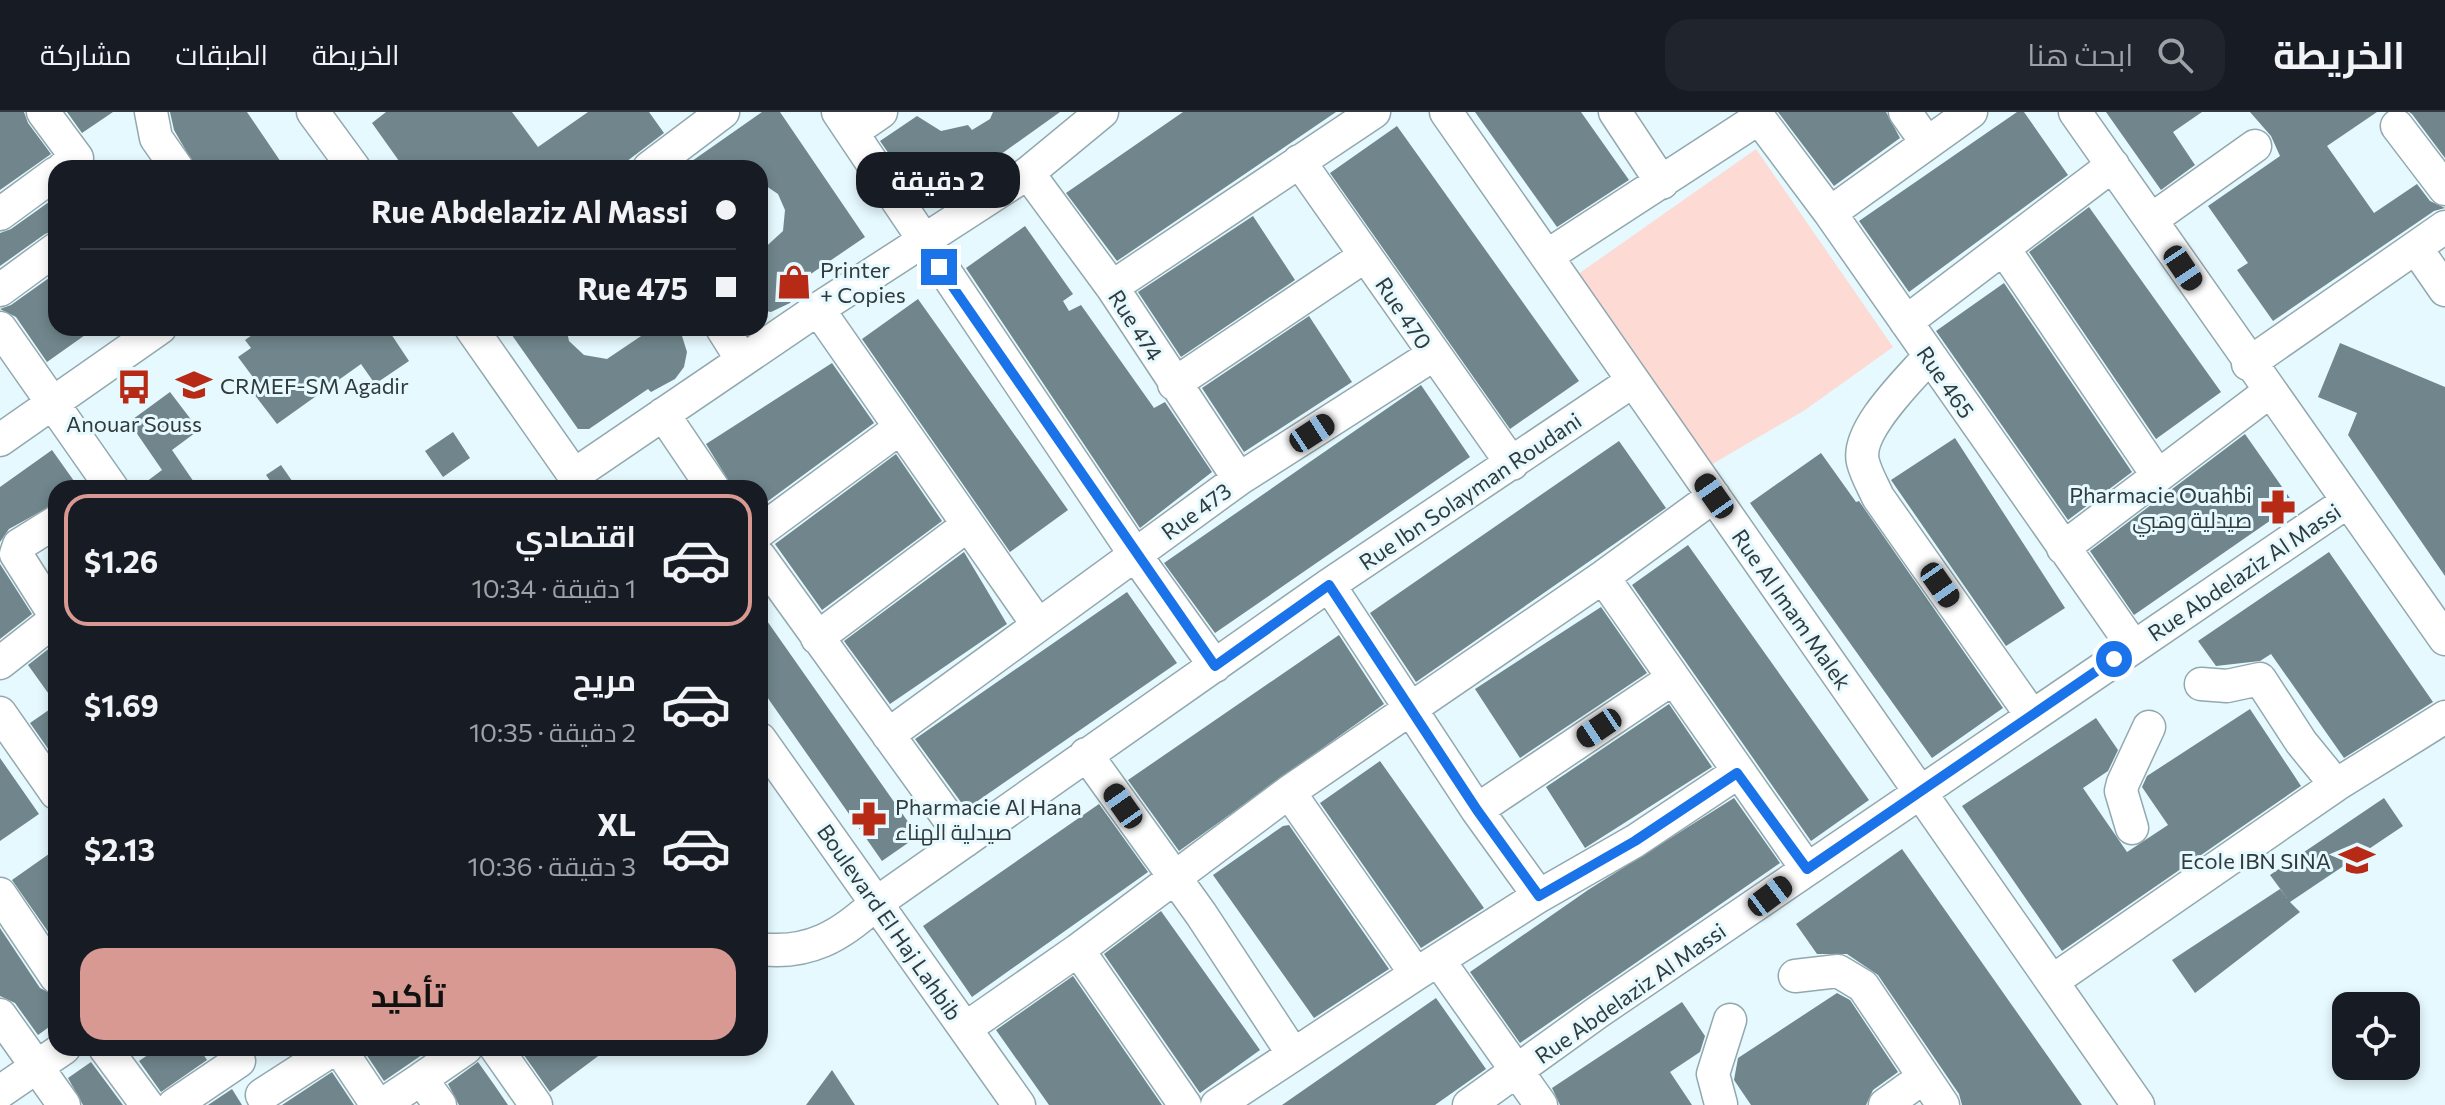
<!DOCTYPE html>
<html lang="ar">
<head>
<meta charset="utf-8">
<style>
  body { margin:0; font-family:Commissioner,Cairo,sans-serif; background:#20242c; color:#f1f3f6; direction:rtl; height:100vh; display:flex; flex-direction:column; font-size:30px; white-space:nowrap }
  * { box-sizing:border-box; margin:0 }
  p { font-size:26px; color:#9ea1a6 }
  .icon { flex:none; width:44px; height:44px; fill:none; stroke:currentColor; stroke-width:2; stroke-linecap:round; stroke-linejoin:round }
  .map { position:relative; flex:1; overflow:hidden; direction:ltr }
  .drawer { position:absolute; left:48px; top:368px; width:720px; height:576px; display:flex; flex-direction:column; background:#171b24; border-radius:24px; box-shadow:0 4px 12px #0003; direction:rtl }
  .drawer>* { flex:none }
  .hud { position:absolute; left:48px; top:48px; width:720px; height:176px; border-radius:24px; box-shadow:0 4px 12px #0003; direction:rtl; display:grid; align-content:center; height:176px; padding:0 32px; background:#171b24 }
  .buttons { position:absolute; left:2332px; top:880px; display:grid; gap:16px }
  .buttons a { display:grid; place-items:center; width:88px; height:88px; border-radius:16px; background:#171b24; box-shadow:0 4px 12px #0003; font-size:40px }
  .end { position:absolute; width:36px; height:36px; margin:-18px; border:10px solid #1a73e8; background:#fff; box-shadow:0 0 0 4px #fff }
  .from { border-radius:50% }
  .bubble { position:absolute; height:56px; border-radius:24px; background:#171b24; box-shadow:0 4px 12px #0003; font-size:26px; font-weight:700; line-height:56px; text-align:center; direction:rtl }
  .car { position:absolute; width:24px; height:48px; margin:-24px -12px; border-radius:10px; box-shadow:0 0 6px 2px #0007; background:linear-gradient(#222 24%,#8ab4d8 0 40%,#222 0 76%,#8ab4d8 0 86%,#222 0) }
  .hud b { display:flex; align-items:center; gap:28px; height:76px; font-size:30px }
  .hud b+b { border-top:2px solid #363941 }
  .hud i { width:20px; height:20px; background:#f1f3f6 }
  ul { padding:14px 0 0; list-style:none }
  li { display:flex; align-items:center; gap:24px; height:132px; margin:0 16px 12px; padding:0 16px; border:4px solid transparent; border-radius:24px }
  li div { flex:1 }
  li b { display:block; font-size:30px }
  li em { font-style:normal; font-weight:700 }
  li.selected { border-color:#d79991 }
  li>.icon { width:72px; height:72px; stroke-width:1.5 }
  .primary-button { display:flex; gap:16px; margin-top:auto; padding:16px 32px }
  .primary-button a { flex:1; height:92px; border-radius:24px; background:#d79991; color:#111; font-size:32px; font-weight:700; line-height:92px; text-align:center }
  header { display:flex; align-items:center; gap:48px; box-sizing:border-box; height:112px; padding:0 40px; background:#171b24; border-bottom:2px solid #363941 }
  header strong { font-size:38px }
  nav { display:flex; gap:44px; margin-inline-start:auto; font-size:28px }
  .search { width:560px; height:72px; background:#20242c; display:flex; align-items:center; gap:20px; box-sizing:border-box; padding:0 28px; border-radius:24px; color:#9ea1a6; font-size:30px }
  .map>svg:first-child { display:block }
  .green { fill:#fddad3 }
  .building { fill:#70868c }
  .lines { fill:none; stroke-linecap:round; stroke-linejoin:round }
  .minor-casing { stroke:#92a8af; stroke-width:35 }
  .minor { stroke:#fff; stroke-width:32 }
  .route { stroke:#1a73e8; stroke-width:10 }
  .labels { text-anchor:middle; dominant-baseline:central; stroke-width:6; stroke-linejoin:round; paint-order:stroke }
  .poi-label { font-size:22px; fill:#313b3d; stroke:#e6f9fe; text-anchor:start }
  .street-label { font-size:22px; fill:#313b3d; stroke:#e6f9fe }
</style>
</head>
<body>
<header>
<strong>الخريطة</strong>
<div class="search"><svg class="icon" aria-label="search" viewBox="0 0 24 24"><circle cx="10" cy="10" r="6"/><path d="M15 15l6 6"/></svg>ابحث هنا</div>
<nav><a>الخريطة</a><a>الطبقات</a><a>مشاركة</a></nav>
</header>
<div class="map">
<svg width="2445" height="993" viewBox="0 0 2445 993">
  <rect width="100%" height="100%" fill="#e6f9fe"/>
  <path class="green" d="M1756 37 1893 235 1805 298 1709 354 1574 165Z"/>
  <path class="building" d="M0 0H24L28 11 51 42 0 78Z
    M67 0H113L82 21Z
    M170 0H247L285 56H196L174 18Z
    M386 0H512L538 35 588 0H649L664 21 618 56H404L372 11Z
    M762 0H780L865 125 799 170 803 176 790 191 771 200 760 198V140L783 119 785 98 778 82 760 70V56H682Z
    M993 0H1060L934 90 921 88 880 29 917 4 941 19 968 13 972 18 990 7Z
    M1183 0H1336L1117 149 1066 81Z
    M1475 0H1581L1629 68 1557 115Z
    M1778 0H1886L1900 26 1834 74Z
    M2017 0H2024L2068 63 1909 180 1859 109Z
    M2106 0H2202L2173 20 2195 53 2161 78Z
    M2250 0H2377L2327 34 2374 101 2417 72 2430 89 2445 96 2434 99 2273 209 2237 158 2248 151 2208 94 2280 44 2271 24Z
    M2409 0H2445V46L2412 2Z
    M1397 14 1579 269 1510 317 1330 61Z
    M56 85V118L45 122 0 154V121L11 117Z
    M2089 95 2221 280 2156 327 2029 140Z
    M1253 104 1295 168 1181 245 1138 180Z
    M1025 114 1073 182 1063 189 1069 199 1081 193 1154 296 1165 290 1212 360 1140 416 966 156Z
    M56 161V216H95L47 250 16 205 0 197 11 193Z
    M2004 171 2132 360 2068 408 1936 219Z
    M918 187 1068 398 1010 440 862 227Z
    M1309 204 1352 270 1244 340 1202 276Z
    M262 216H387L409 249 375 272 361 252 277 312 254 282 261 276 238 245 251 236 245 228Z
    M507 216H566L569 229 584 243 607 247 653 216H671L682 224 687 240 684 255 675 267 651 280 648 277 589 317H578Z
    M2340 231 2445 275V464L2348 323 2357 301 2318 285Z
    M832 251 874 311 760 395V376H733L706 332Z
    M1421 273 1470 345 1215 521 1164 451Z
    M170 280 199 318 172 338 198 376H138L162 358 129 310Z
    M453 320 470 346 443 365 425 339Z
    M2245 322 2294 392 2134 503 2090 439Z
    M1955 326 2065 496 2006 534 1891 368Z
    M1619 329 1666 396 1416 570 1370 501Z
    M52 338 79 376H56V391L9 417 0 430V375Z
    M1821 341 1856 390 1859 389 2003 596 1932 646 1750 391Z
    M896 342 942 409 822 498 775 432Z
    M281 353 297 376H275L266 363Z
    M1688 433 1869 688 1811 729 1632 473Z
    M964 440 1007 512 890 592 844 529Z
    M2329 440 2433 590 2344 646 2271 542 2260 549 2216 554 2198 529Z
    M0 452 32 502 0 527Z
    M1127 480 1177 551 966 697 915 627Z
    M1601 495 1647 561 1520 646 1475 577Z
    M760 499 918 724 882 749 760 575Z
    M1339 523 1384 592 1179 739 1128 668Z
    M56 531V592L28 553Z
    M1669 592 1712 655 1585 736 1546 675Z
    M56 593V648L30 611Z
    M2250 597 2301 674 2062 839 1962 694 2096 606 2118 638 2108 659 2083 676 2127 740 2168 713 2142 675 2147 664Z
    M0 646 39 702 0 729Z
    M1380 649 1484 796 1421 836 1320 691Z
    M1734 686 1780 751 1520 931 1470 860 1588 778Z
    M2384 686 2403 714 2290 790 2300 800 2195 881 2172 848 2280 777 2287 786 2270 763Z
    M1099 692 1148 760 972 885 923 814Z
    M1289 713 1389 857 1314 906 1213 763 1283 714Z
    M56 737V831L12 768Z
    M1902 737 2054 953 2082 993H1962L1959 982 1878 863 1847 842H1817L1796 812Z
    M1161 799 1260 938 1200 981 1104 842Z
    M0 816 40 876 56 884V910L38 923 15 891 0 884Z
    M1073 864 1162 993H1049L996 918Z
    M1837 881 1850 888 1898 960 1873 978 1866 993H1751L1734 968 1738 946Z
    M1436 886 1486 957 1435 993H1282Z
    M1682 890 1705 924 1700 940 1670 960 1692 993H1560L1552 976Z
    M158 936H199L207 948 161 980 139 949Z
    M362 936H432L384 969Z
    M519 936H609L550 980Z
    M91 950 123 993H83L68 966Z
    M478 950 495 974 508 993H459L448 972Z
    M832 958 855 993H806Z
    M332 960 354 993H282Z
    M232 977 242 993H208Z"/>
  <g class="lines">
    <g class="minor-casing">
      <path id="minor" d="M43 0 77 46 63 56
        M151 0 156 26 177 56
        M313 0 354 56
        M838 0 1136 444 1215 554
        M1446 0 2138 993
        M1615 0 1662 71
        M1905 0 1927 31
        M2075 0 2445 527
        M2397 14 2445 77
        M852 20 881 0
        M1299 49 1512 352
        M649 56 723 0
        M1028 61 1112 175 1239 367
        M1830 101 1971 0
        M0 102 56 61
        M2151 108 2255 34
        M2416 136 2445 178
        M2004 137 2158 364
        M1547 144 1759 6 1830 101 2133 534
        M1112 175 1374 0
        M0 178 56 137
        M818 197 1038 513
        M1906 210 2113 53
        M0 216 112 376
        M471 216 583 376
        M722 216 742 248
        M1928 246C1909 268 1855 319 1863 350 1866 362 1873 374 1878 385L2032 604
        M2248 252 2445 115
        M1174 272 1365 144
        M663 302 713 376
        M0 328 160 216
        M574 363 818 197 1028 61 1102 0
        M56 410 19 433 16 442 56 505
        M760 419 900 316
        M2063 436 2269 280
        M760 445 965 729
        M1603 465 1807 757
        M1329 473 1477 698 1539 784
        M817 526 968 413
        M0 551 56 507
        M2201 572 2227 574 2260 567 2301 630 2336 673
        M0 601 56 681
        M888 623 1239 367 1433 243
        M760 627 1019 993
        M1086 642 1201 802 1293 942
        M1289 680 1416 862
        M1477 698 1672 567
        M2132 716 2121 679 2123 671 2149 615
        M0 782 56 865
        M760 837C808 843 841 824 875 792L1329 473 1633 269
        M1078 838 1185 993
        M1439 849 1541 993
        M1795 864 1838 859 1863 874 1943 993
        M2054 868 2336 673 2445 605
        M0 903 64 993
        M966 916 1078 838 1289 680 1603 465 1714 384
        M105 936 147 993
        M339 936 377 993
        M496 936 536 993
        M421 967 466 936
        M0 980 64 936
        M262 983 335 936
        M1721 992 1713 962 1730 908
        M174 993 239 949
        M382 993 421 967 440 993
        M1217 993 1416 862 1539 784 1635 729 1737 661
        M1469 993 1598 900 2347 390
        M1885 993 1924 965"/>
    </g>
    <use href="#minor" class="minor"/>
  </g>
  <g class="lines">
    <path class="route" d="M939 155 1215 554 1329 473 1477 698 1539 784 1635 729 1737 661 1807 757 2114 547"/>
  </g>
  <defs>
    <g id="shop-bare" transform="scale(2.76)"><path d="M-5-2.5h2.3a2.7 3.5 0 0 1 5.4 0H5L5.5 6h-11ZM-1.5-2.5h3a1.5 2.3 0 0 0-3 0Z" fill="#b72a15" stroke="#e6f9fe" stroke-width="2.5" paint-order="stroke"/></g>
    <g id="school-bare" transform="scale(2.76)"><path d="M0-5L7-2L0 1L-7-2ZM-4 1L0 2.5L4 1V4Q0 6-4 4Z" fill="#b72a15" stroke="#e6f9fe" stroke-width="2.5" paint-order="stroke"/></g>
    <g id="bus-bare" transform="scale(2.76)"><path d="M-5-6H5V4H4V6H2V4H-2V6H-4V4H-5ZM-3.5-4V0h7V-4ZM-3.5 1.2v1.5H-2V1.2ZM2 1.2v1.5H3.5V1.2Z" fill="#b72a15" stroke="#e6f9fe" stroke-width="2.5" paint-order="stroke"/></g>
    <g id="pharmacy-bare" transform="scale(2.76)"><path d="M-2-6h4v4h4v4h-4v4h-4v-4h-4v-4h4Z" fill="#b72a15" stroke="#e6f9fe" stroke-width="2.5" paint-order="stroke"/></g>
  </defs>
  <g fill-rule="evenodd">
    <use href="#shop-bare" x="794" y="170"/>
    <use href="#school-bare" x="194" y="273"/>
    <use href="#bus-bare" x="134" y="275"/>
    <use href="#pharmacy-bare" x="2278" y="395"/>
    <use href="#pharmacy-bare" x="869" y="707"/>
    <use href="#school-bare" x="2357" y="748"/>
  </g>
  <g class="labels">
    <g class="poi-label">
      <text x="820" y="157">Printer<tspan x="820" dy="25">+ Copies</tspan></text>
      <text x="220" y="273">CRMEF-SM Agadir</text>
      <text x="134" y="311" text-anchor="middle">Anouar Souss</text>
      <text x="2252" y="382" text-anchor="end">Pharmacie Ouahbi<tspan x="2252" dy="25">صيدلية وهبي</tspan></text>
      <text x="895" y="694">Pharmacie Al Hana<tspan x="895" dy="25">صيدلية الهناء</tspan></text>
      <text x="2331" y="748" text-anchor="end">Ecole IBN SINA</text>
    </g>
    <g class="street-label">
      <text transform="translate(1404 201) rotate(56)">Rue 470</text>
      <text transform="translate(1136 213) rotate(57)">Rue 474</text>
      <text transform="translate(1946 270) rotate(55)">Rue 465</text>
      <text transform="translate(1470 379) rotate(-34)">Rue Ibn Solayman Roudani</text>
      <text transform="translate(1196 399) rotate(-36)">Rue 473</text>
      <text transform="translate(2244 460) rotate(-34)">Rue Abdelaziz Al Massi</text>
      <text transform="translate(1792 497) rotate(55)">Rue Al Imam Malek</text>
      <text transform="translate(890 810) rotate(55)">Boulevard El Haj Lahbib</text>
      <text transform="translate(1630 881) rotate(-35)">Rue Abdelaziz Al Massi</text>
    </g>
  </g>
</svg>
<div class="buttons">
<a><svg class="icon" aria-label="locate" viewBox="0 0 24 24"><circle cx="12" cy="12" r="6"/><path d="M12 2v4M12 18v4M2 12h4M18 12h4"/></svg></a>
</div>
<i class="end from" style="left:2114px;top:547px"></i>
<i class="end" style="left:939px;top:155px"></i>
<div class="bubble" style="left:856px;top:40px;width:164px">2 دقيقة</div>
<i class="car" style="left:2183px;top:156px;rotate:146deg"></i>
<i class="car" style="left:1312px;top:321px;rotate:57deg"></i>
<i class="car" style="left:1714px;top:384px;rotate:325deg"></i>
<i class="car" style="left:1940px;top:473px;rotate:145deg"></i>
<i class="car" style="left:1599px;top:616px;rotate:236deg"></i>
<i class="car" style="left:1123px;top:694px;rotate:325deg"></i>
<i class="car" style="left:1770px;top:784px;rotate:53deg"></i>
<div class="hud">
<b><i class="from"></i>Rue Abdelaziz Al Massi</b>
<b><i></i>Rue 475</b>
</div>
<section class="drawer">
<ul>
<li class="selected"><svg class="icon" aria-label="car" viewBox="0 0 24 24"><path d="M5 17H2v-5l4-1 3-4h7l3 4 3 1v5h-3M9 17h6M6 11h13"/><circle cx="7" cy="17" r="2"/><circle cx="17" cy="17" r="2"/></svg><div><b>اقتصادي</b><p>1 دقيقة · 10:34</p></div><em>$1.26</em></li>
<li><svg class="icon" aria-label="car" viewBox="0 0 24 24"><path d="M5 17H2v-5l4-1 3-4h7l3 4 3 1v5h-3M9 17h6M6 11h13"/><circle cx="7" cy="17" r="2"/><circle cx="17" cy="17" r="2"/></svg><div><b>مريح</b><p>2 دقيقة · 10:35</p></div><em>$1.69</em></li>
<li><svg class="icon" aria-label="car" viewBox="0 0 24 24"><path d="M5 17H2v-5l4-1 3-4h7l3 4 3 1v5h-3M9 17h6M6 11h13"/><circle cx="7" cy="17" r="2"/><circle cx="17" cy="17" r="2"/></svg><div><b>XL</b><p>3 دقيقة · 10:36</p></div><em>$2.13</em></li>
</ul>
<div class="primary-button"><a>تأكيد</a></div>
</section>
</div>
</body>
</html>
